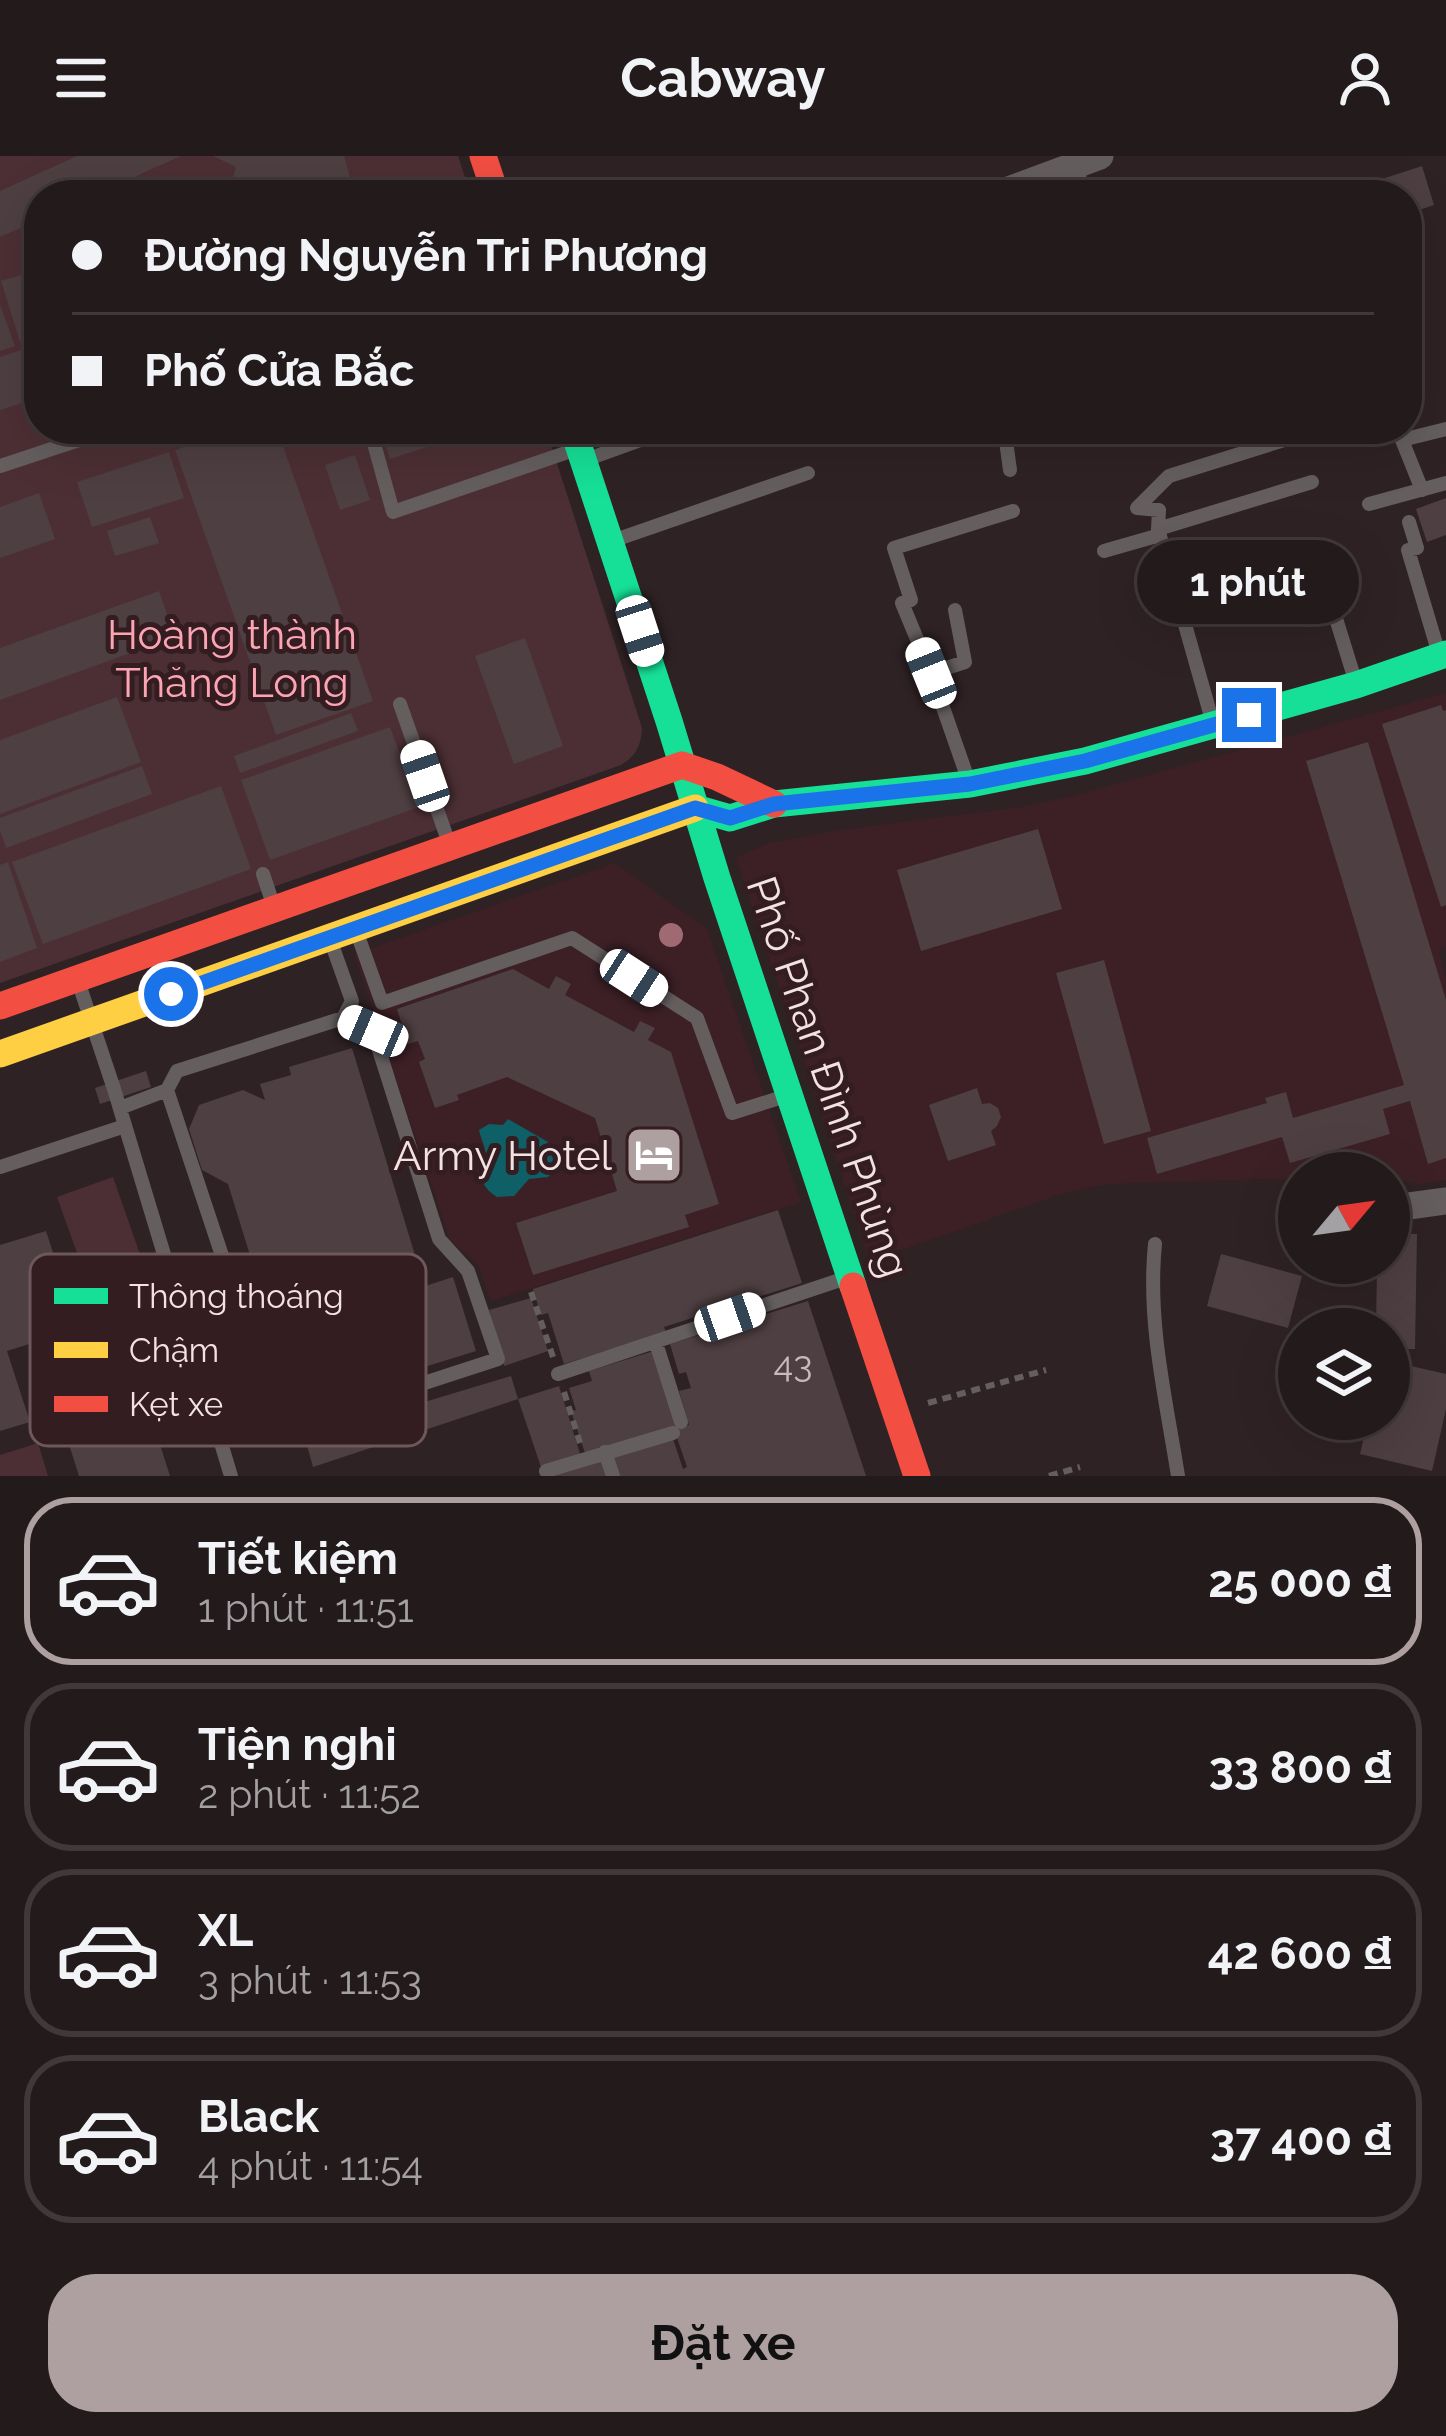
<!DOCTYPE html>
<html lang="vi">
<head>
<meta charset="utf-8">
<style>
  body { margin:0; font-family:Raleway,sans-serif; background:#2f2728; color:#f1f3f6; height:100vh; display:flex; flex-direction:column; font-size:45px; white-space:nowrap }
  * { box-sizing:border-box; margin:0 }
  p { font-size:39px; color:#a3a1a3 }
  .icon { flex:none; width:66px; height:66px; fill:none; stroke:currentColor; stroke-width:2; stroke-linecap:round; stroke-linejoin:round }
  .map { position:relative; height:1320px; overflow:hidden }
  .side { display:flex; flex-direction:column; background:#231a1b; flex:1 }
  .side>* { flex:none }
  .banner { position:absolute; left:24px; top:24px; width:1398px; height:264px; border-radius:48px; box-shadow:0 12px 48px #0002,0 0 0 3px #40383a; display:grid; align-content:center; height:264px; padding:0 48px; background:#231a1b }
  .needle { width:78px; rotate:61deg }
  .buttons { position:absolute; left:1278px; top:996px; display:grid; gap:24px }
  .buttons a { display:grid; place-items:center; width:132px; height:132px; border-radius:50%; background:#231a1b; box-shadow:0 12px 48px #0002,0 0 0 3px #40383a; font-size:60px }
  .end { position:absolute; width:54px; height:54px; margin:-27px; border:15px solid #1a73e8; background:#fff; box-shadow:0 0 0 6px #fff }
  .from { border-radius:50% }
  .bubble { position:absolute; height:84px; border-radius:42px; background:#231a1b; box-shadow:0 12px 48px #0002,0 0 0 3px #40383a; font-size:39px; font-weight:700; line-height:84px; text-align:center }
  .car { position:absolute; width:36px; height:72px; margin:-36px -18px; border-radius:15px; box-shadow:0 0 9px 3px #0007; background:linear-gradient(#fff 24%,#345 0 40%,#fff 0 76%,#345 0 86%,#fff 0) }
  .banner b { display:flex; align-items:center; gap:42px; height:114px; font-size:45px }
  .banner b+b { border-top:3px solid #40383a }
  .banner i { width:30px; height:30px; background:#f1f3f6 }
  ul { padding:21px 0 0; list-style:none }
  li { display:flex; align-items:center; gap:36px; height:168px; margin:0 24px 18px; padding:0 24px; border:6px solid #40383a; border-radius:48px }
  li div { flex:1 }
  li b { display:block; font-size:45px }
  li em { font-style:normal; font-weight:700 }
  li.on { border-color:#ae9fa1 }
  li>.icon { width:108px; height:108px; stroke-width:1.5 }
  .primary-button { display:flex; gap:24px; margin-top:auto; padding:24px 48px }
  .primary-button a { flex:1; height:138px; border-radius:48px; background:#ae9fa1; color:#111; font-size:48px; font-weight:700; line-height:138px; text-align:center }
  header { display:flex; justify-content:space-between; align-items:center; height:156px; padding:0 48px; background:#231a1b; font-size:54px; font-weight:700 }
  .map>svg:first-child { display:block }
  .built { fill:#3c2026 }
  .green { fill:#4c2f34 }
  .water { fill:#0e5f66 }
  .building { fill:#4e3f42 }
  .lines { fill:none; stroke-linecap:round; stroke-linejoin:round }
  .path { stroke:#655e5f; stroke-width:6; stroke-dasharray:9 6; stroke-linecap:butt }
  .lane { stroke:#645e5f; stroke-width:14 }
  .street { stroke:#645e5f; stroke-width:27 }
  .fast { stroke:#16e098; stroke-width:27 }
  .slow { stroke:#ffcf43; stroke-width:27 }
  .jam { stroke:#f24e42; stroke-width:27 }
  .tree { fill:#a06a73 }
  .route { stroke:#1a73e8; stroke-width:15 }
  .labels { text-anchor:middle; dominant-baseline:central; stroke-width:10; stroke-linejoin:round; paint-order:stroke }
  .number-label { font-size:36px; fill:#cab9bc }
  .park-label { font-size:42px; fill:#fca4b4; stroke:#341d21 }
  .street-label { font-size:42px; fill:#f3e2e4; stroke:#341d21 }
  .poi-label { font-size:42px; fill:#f3e2e4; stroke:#341d21; text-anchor:end }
  .key { fill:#341d21; stroke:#6d585c; stroke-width:3 }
  .key-label { font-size:33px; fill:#f3e2e4 }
</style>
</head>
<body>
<header><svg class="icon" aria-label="menu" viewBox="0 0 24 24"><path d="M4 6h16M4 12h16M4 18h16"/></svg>Cabway<svg class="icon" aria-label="person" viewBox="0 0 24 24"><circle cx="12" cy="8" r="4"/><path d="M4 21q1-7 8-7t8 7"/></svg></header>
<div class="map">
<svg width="1446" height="1320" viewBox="0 0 1446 1320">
  <rect width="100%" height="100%" fill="#2f2224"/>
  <path class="built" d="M1446 537V792L1438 795 1446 822V1024L1422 1028 1389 1023V1017H1299V1022L1108 1028 1064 1037 870 1105 736 702 769 687 840 674 1021 651 1069 641Z
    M615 707 707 773 801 1046 491 1145 479 1110 450 1084 354 798Z"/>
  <path class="green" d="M0 0H458L471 39H39V273H546L642 572C641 590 636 600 621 609L0 827Z
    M113 1021 150 1127 95 1147 57 1041Z
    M38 1287 48 1320H0V1299Z"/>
  <path class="water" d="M508 963 548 986 545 992 554 1001 558 1011 548 1021 529 1023 514 1040 497 1041C471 1024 489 1016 485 994 484 987 480 981 479 974L489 968 503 969Z"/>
  <path class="building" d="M77 0H181L94 39H39V64L0 81V35Z
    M213 0H344L355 39H308L307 36 296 39 266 26 261 33 251 36 239 30 233 21 236 11Z
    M1422 10 1434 49 1407 58V39H1333Z
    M1407 71 1421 113 1407 117Z
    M30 116 33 126 39 124V183L21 189 1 125Z
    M0 149 15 190 0 195Z
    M39 188V242L0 254V201Z
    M236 273H277L373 545 276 579 175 294Z
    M381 273H479V274L390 303Z
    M169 296 184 342 92 371 77 326Z
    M355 299 370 344 340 354 325 309Z
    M39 337 55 383 0 402V351Z
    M1446 342V379L1427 386 1416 353Z
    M150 361 159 387 115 400 107 375Z
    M159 435 175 481 0 544V492Z
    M525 482 563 590 514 608 475 500Z
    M117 541 141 606 0 658V584Z
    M1441 549 1443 555 1446 554V749L1441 751 1382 568Z
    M351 557 358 575 240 617 234 600Z
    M390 571 419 651 270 704 241 624Z
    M1368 586 1446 844V1002L1428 1008 1410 945 1383 953 1390 978 1290 1007 1282 981 1157 1018 1147 982 1267 947 1265 942 1286 936 1293 962 1404 929 1306 605Z
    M142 610 152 638 6 692 0 674V662Z
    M221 630 251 713 43 788 12 706Z
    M1038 673 1062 753 921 795 897 714Z
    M8 706 37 792 0 806V709Z
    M1104 804 1151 975 1104 988 1056 817Z
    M513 813 549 833 556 820 571 828 565 839 634 876 640 865 655 872 648 884 671 896 719 1048 685 1059 689 1071 533 1119 516 1067 617 1035 595 962 507 921 457 939 459 944 435 952 419 906 425 903 418 885 408 888 397 853Z
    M352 892 418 1109 394 1116 401 1138 453 1121 476 1195 292 1252 249 1111 253 1109 228 1028 202 1014 189 973 199 949 243 934 265 944 260 928 291 919 289 911Z
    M146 915 151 931 100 948 95 932Z
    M977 932 982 948 990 947 998 952 1001 961 997 970 991 975 996 989 948 1005 929 949Z
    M778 1054 802 1127 664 1171 666 1176 564 1208 548 1157 541 1159 533 1133Z
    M46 1075 60 1118 72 1114 90 1169 7 1195 30 1266 0 1275V1089Z
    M1389 1078H1417L1415 1193H1389V1173H1376L1377 1107H1389Z
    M1221 1098 1302 1120 1288 1172 1207 1150Z
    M531 1142 548 1195 504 1210 489 1154Z
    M808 1145 866 1320H617L611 1302 673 1283 683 1313 687 1311 674 1273 585 1297 571 1255 576 1254 569 1232 592 1225 589 1215 654 1195 678 1272 689 1269 679 1235 691 1232 686 1216 679 1218 670 1188Z
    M1389 1205 1446 1218V1253L1432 1315 1360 1298 1368 1263H1389Z
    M119 1209 121 1215 135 1210 170 1320H79L58 1254 67 1251 62 1234 67 1232 65 1227Z
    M511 1220 518 1243 313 1311 305 1282Z
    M559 1230 580 1298 541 1311 518 1243Z
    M602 1302 607 1320H551Z"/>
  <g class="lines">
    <path class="path" d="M531 1136 553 1201
      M564 1236 580 1287
      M928 1247 1046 1214
      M1049 1320 1080 1311"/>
    <path class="lane" d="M1075 8 1085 39
      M370 273 393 356 574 294
      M1395 273 1402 284 1422 334
      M1402 284 1446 273
      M588 303 671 273
      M0 310 112 273
      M1010 314 1006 285 1034 273
      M1369 348 1446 327
      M1409 366 1417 392 1408 394 1439 498
      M1158 373 1312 326
      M615 384 808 317
      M1104 395 1160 379
      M1183 462 1256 440 1264 431 1321 414 1355 524
      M931 517 965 506 955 454
      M400 548 450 690
      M1212 564 1158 373 1159 354 1137 352 1169 320 1313 275
      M968 623 931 517 902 447 911 444 894 392 1013 355
      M263 718 273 748
      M357 777 382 847 572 782 697 862 732 957 789 939
      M330 783 352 845 343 862 177 915 167 934 280 1274 498 1203 468 1115 439 1083 373 875 343 862
      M79 828 114 933 231 1320
      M120 952 167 934
      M0 1011 125 970
      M1155 1088C1147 1166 1166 1243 1178 1320
      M656 1187 681 1266
      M558 1218 846 1122
      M605 1296 613 1320
      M546 1315 673 1277"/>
    <path class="street" d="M995 39 1100 0
      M1409 1050 1446 1045"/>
    <path class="fast" d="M573 273 669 565 717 722 853 1130
      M695 652 730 662 774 648 970 628 1085 605 1356 529 1446 498"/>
    <path class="slow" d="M0 898 695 652"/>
    <path class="jam" d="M483 0 496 39
      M682 609 717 621 774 648
      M0 850 682 609
      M853 1130 917 1320"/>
  </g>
  <circle class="tree" cx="671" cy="779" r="12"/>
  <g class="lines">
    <path class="route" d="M171 838 695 652 730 662 774 648 970 628 1085 605 1249 559"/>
  </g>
  <defs>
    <g id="hotel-square" transform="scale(3)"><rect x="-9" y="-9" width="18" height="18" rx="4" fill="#ae9fa1" stroke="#341d21"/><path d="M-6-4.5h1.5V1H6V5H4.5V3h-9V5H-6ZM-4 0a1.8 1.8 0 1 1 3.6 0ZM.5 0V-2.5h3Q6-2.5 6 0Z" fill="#fff"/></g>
  </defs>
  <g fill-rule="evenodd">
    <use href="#hotel-square" x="654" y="999"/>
  </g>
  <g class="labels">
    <g class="number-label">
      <text x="793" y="1208">43</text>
    </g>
    <g class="park-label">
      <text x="232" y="478">Hoàng thành<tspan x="232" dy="48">Thăng Long</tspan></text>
    </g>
    <g class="street-label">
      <text transform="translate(828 921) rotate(71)">Phố Phan Đình Phùng</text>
    </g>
    <g class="poi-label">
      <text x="612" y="999">Army Hotel</text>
    </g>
  </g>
  <rect x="30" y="1098" width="396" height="192" rx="18" class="key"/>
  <rect x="54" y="1132" width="54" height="16" fill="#16e098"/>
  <rect x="54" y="1186" width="54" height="16" fill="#ffcf43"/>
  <rect x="54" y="1240" width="54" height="16" fill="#f24e42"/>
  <g class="key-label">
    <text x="129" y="1152">Thông thoáng</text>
    <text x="129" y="1206">Chậm</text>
    <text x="129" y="1260">Kẹt xe</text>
  </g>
</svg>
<div class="buttons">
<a><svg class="needle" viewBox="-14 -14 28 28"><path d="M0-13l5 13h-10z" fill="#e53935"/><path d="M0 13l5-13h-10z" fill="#a3a1a3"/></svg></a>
<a><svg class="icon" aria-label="layers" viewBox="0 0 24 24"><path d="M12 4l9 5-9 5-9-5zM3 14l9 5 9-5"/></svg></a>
</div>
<i class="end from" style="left:171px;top:838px"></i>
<i class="end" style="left:1249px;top:559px"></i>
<div class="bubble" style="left:1137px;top:384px;width:222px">1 phút</div>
<i class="car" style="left:640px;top:475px;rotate:162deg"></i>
<i class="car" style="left:931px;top:517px;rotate:338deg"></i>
<i class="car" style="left:425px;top:620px;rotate:341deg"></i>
<i class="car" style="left:634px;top:822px;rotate:123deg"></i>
<i class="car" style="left:373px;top:875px;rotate:293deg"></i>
<i class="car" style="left:730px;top:1161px;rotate:71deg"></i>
<div class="banner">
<b><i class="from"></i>Đường Nguyễn Tri Phương</b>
<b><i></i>Phố Cửa Bắc</b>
</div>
</div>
<section class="side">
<ul>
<li class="on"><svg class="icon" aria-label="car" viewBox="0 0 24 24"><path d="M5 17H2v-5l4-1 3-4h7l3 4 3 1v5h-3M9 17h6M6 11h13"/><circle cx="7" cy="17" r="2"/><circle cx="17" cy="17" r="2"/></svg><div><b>Tiết kiệm</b><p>1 phút · 11:51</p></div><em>25 000 ₫</em></li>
<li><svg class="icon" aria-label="car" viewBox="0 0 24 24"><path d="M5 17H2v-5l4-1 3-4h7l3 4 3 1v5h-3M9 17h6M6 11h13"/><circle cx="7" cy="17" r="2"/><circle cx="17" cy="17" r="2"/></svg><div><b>Tiện nghi</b><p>2 phút · 11:52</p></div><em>33 800 ₫</em></li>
<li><svg class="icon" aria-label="car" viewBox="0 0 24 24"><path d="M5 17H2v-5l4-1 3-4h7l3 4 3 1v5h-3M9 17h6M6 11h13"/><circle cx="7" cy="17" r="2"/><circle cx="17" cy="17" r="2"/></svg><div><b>XL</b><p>3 phút · 11:53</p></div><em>42 600 ₫</em></li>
<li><svg class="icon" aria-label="car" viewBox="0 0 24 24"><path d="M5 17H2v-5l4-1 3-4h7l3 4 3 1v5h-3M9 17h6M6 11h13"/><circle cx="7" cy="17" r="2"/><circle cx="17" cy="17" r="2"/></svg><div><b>Black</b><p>4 phút · 11:54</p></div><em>37 400 ₫</em></li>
</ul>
<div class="primary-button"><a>Đặt xe</a></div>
</section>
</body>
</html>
